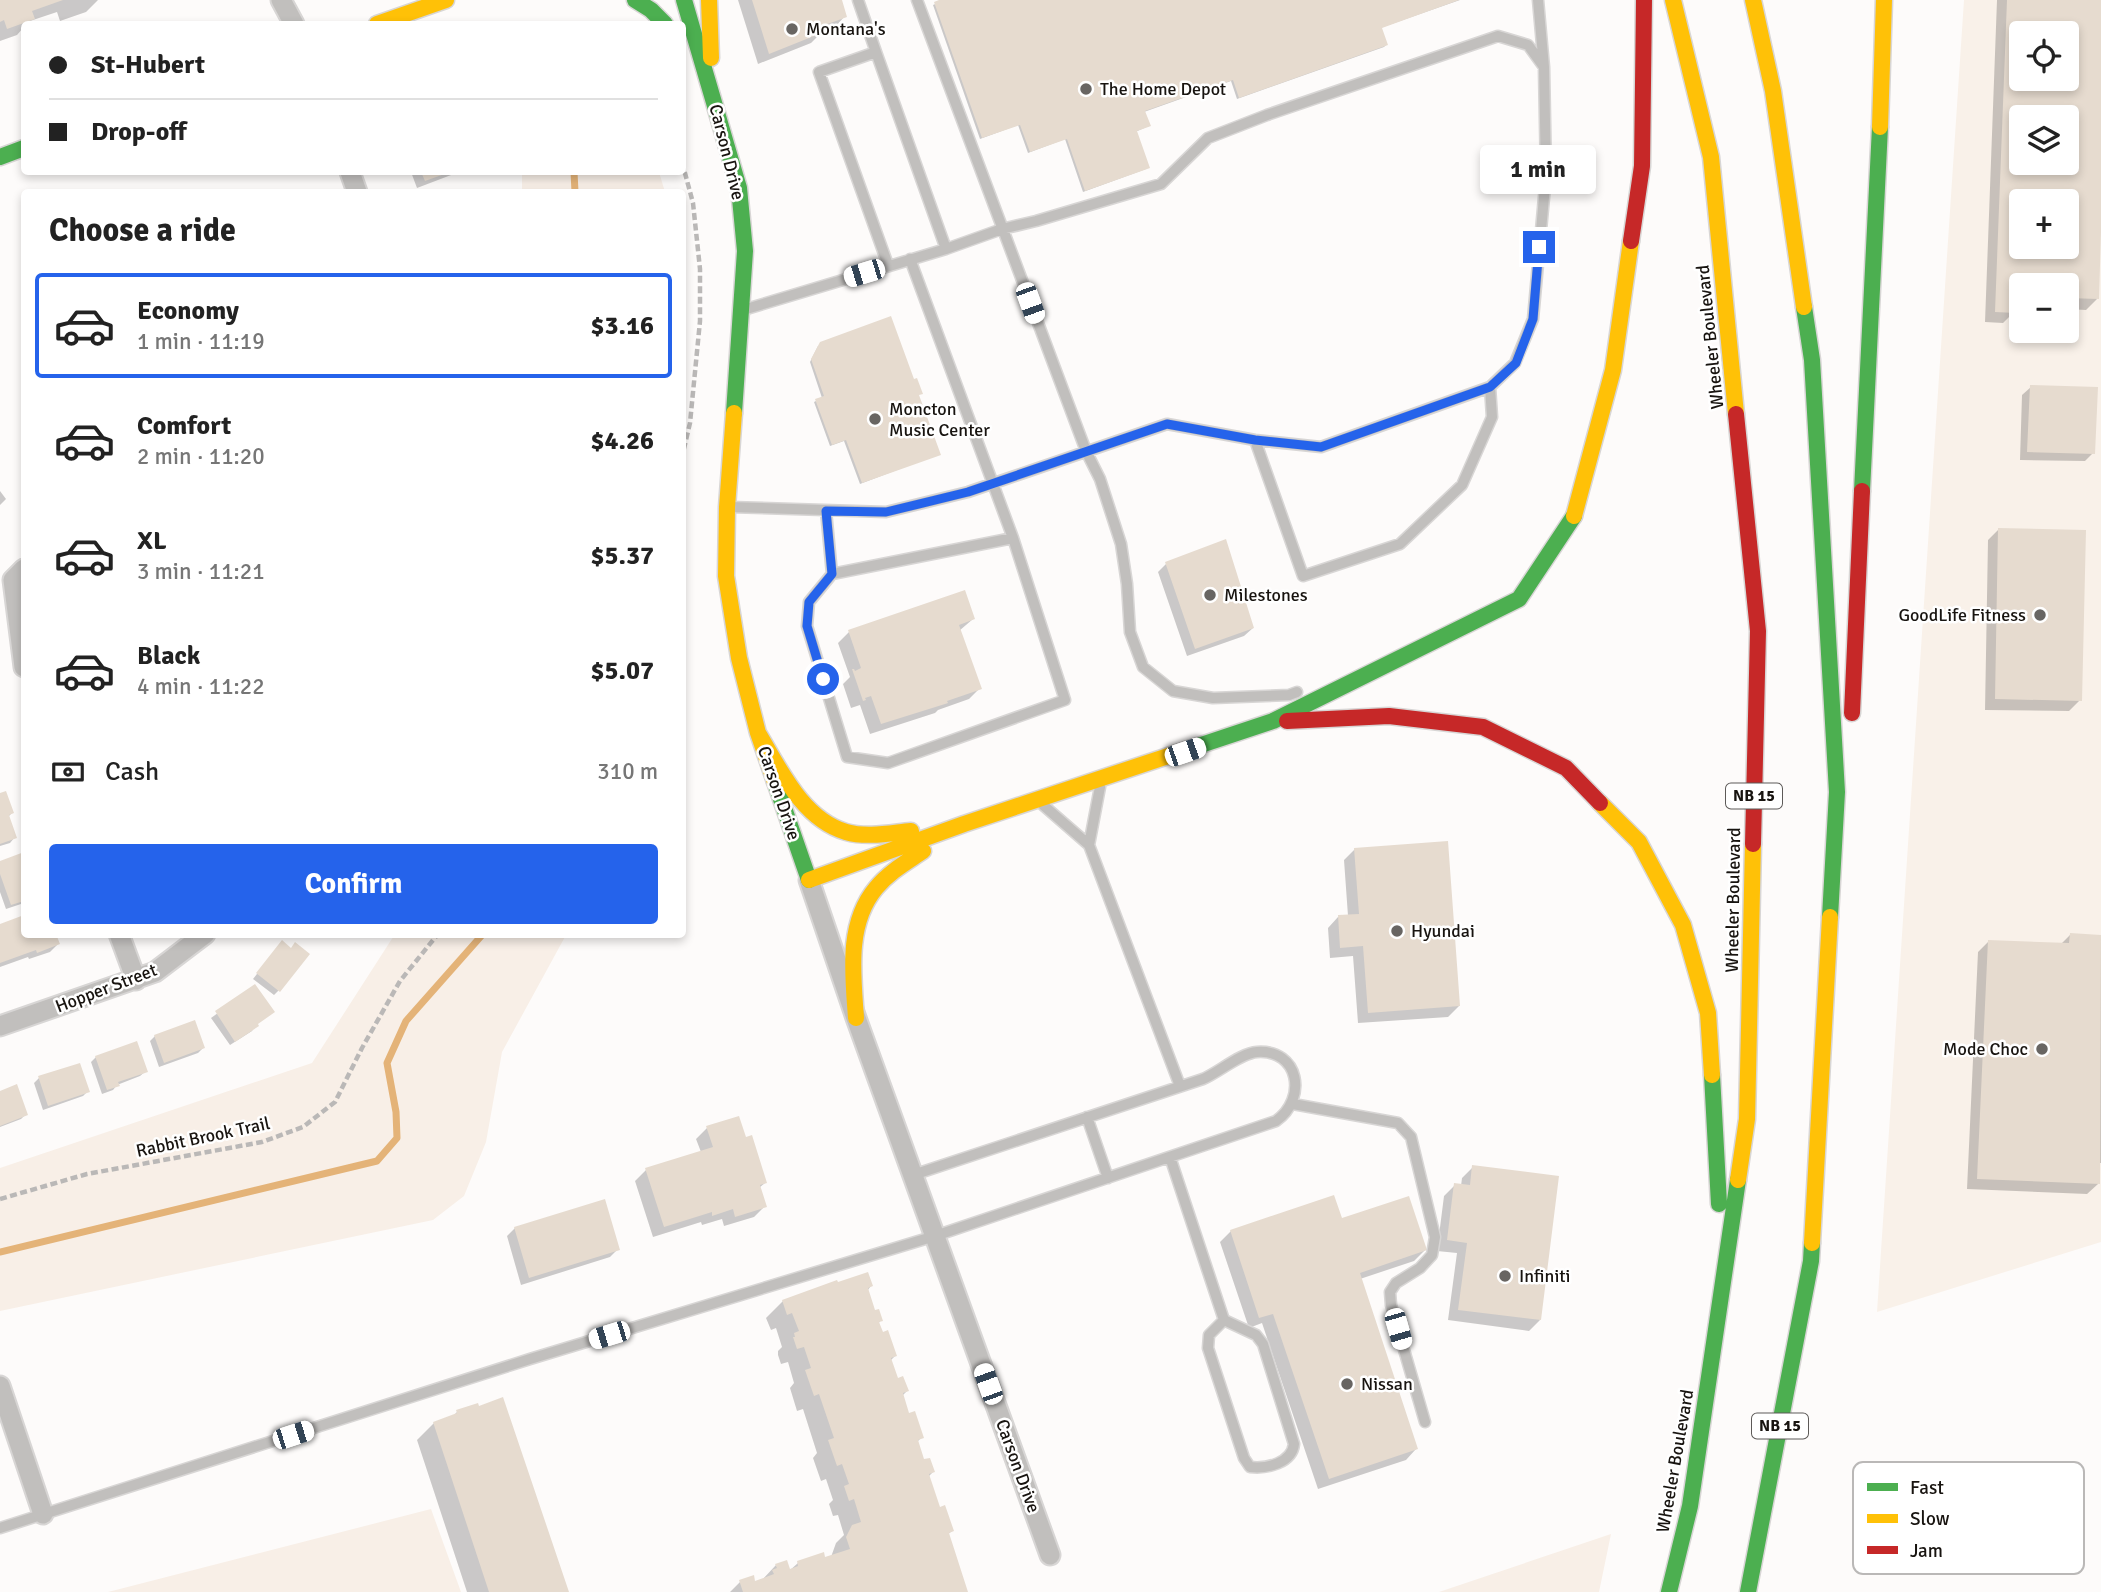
<!DOCTYPE html>
<html lang="en">
<head>
<meta charset="utf-8">
<style>
  body { margin:0; font-family:Signika,sans-serif; background:#f2f2f2; color:#222; height:100vh; display:flex; flex-direction:column; font-size:26px; white-space:nowrap }
  * { box-sizing:border-box; margin:0 }
  p { font-size:23px; color:#767676 }
  .icon { flex:none; width:38px; height:38px; fill:none; stroke:currentColor; stroke-width:2; stroke-linecap:round; stroke-linejoin:round }
  .map { position:relative; flex:1; overflow:hidden }
  .panel { position:absolute; left:21px; top:189px; width:665px; height:749px; display:flex; flex-direction:column; background:#fff; border-radius:7px; box-shadow:0 4px 10px #0003 }
  .panel>* { flex:none }
  .top-card { position:absolute; left:21px; top:21px; width:665px; height:154px; border-radius:7px; box-shadow:0 4px 10px #0003; display:grid; align-content:center; height:154px; padding:0 28px; background:#fff }
  .fabs { position:absolute; left:2009px; top:21px; display:grid; gap:14px }
  .fabs a { display:grid; place-items:center; width:70px; height:70px; border-radius:7px; background:#fff; box-shadow:0 4px 10px #0003; font-size:35px }
  .end { position:absolute; width:32px; height:32px; margin:-16px; border:9px solid #2563eb; background:#fff; box-shadow:0 0 0 4px #fff }
  .from { border-radius:50% }
  .bubble { position:absolute; height:49px; border-radius:7px; background:#fff; box-shadow:0 4px 10px #0003; font-size:23px; font-weight:800; line-height:49px; text-align:center }
  .car { position:absolute; width:21px; height:42px; margin:-21px -10px; border-radius:9px; box-shadow:0 0 5px 2px #0007; background:linear-gradient(#fff 24%,#345 0 40%,#fff 0 76%,#345 0 86%,#fff 0) }
  .top-card b { display:flex; align-items:center; gap:24px; height:66px; font-size:26px }
  .top-card b+b { border-top:2px solid #e0e0e0 }
  .top-card i { width:18px; height:18px; background:#222 }
  ul { padding:0; list-style:none }
  li { display:flex; align-items:center; gap:21px; height:105px; margin:0 14px 10px; padding:0 14px; border:4px solid transparent; border-radius:7px }
  li div { flex:1 }
  li b { display:block; font-size:26px }
  li em { font-style:normal; font-weight:800 }
  li.selected { border-color:#2563eb }
  li>.icon { width:63px; height:63px; stroke-width:1.5 }
  h2 { padding:0 28px; font-size:32px; line-height:84px }
  .pay { display:flex; align-items:center; gap:18px; height:77px; padding:0 28px; font-size:26px }
  .pay p { margin-inline-start:auto }
  .action { display:flex; gap:14px; margin-top:auto; padding:14px 28px }
  .action a { flex:1; height:80px; border-radius:7px; background:#2563eb; color:#fff; font-size:28px; font-weight:800; line-height:80px; text-align:center }
  .map>svg:first-child { display:block }
  .built { fill:#f9f1e9; fill-rule:evenodd }
  .green { fill:#f8efe7 }
  .shadow { fill:#0003; fill-rule:evenodd }
  .lines { fill:none; stroke-linecap:round; stroke-linejoin:round }
  .stream { stroke:#e4b378; stroke-width:7 }
  .building { fill:#e6dbcf; fill-rule:evenodd }
  .lane-casing { stroke:#d8d6d5; stroke-width:13 }
  .street-casing { stroke:#d8d6d5; stroke-width:23 }
  .fast-casing { stroke:#d8d6d5; stroke-width:19 }
  .slow-casing { stroke:#d8d6d5; stroke-width:19 }
  .jam-casing { stroke:#d8d6d5; stroke-width:19 }
  .path { stroke:#bab8b7; stroke-width:4.5; stroke-dasharray:7 3.5; stroke-linecap:butt }
  .lane { stroke:#c1bfbd; stroke-width:10 }
  .street { stroke:#c1bfbd; stroke-width:19 }
  .fast { stroke:#4caf50; stroke-width:16 }
  .slow { stroke:#ffc107; stroke-width:16 }
  .jam { stroke:#c62828; stroke-width:16 }
  .route { stroke:#2563eb; stroke-width:9 }
  .poi-dot { fill:#686562; stroke:#fff; stroke-width:2.5 }
  .labels { text-anchor:middle; dominant-baseline:central; stroke-width:5; stroke-linejoin:round; paint-order:stroke }
  .shield { fill:#fff; stroke:#5d5a58; stroke-width:2 }
  .shield-label { font-size:16px; font-weight:bold; fill:#181410 }
  .poi-label { font-size:18px; fill:#181410; stroke:#fff; text-anchor:start }
  .street-label { font-size:18px; fill:#181410; stroke:#fff }
  .key { fill:#fff; stroke:#bab8b7; stroke-width:2 }
  .key-label { font-size:19px; fill:#181410 }
</style>
</head>
<body>
<div class="map">
<svg width="2101" height="1592" viewBox="0 0 2101 1592">
  <rect width="100%" height="100%" fill="#fdfbfa"/>
  <path class="built" d="M1964 0H2101V1242L1877 1312ZM2021 33H2067V79H2021ZM2021 117H2067V163H2021ZM2021 201H2067V247H2021ZM2021 285H2067V331H2021Z"/>
  <path class="green" d="M522 172H659L665 192H522Z
    M395 934 566 935 502 1052 486 1142 464 1196 433 1220 0 1311V1168L312 1063Z
    M431 1509 461 1592H108Z
    M1611 1534 1599 1592H1439Z"/>
  <path class="shadow" d="M0 0H98L86 12 60 21 57 12 30 21 24 24V27L17 35 0 41Z
    M840 0 845 16 835 27 823 31 811 43 758 64 738 0Z
    M944 0H1460L1380 28 1386 45 1384 47 1237 99 1231 81 1144 112 1149 126 1135 132 1146 169 1083 192 1065 139 1028 153 1018 125 980 139 933 5Z
    M1997 0H2101V183L2097 299 2086 310 2067 309V285H2021V307H2014V312L2003 323 1985 322ZM2021 33H2067V79H2021ZM2021 117H2067V163H2021ZM2021 201H2067V247H2021Z
    M411 172H459L417 188Z
    M818 346 918 396 939 454 860 484 844 441 830 446 814 402 822 398 810 362Z
    M2031 387 2093 453 2085 461 2020 460 2022 395Z
    M0 491 6 499 0 505Z
    M1999 529 2080 700 2069 711 1985 710 1988 540Z
    M1166 564 1253 628 1244 636 1187 656 1158 572Z
    M963 592 973 619 959 631 980 688 969 699 938 710 935 713 870 734 860 705 851 708 843 684 850 677 838 643 849 632Z
    M0 795 12 813 8 817 15 837 10 843 0 846Z
    M1355 849 1459 1006 1448 1017 1358 1023 1353 956 1330 958 1328 928 1338 917 1348 916 1344 860Z
    M23 854 24 903 6 909 0 892V863Z
    M24 917V934L58 944 50 952 29 959 28 957 0 967V926Z
    M2070 935 2101 937V1163H2099L2098 1184 2087 1194 1967 1189 1978 952 1989 941 2061 944Z
    M277 948 279 990 274 995 253 979Z
    M255 986 256 1024 252 1031 230 1045 211 1018Z
    M155 1036 203 1048 198 1053 159 1067 150 1041Z
    M96 1057 146 1071 140 1076 117 1085 113 1090 102 1094 91 1062Z
    M39 1078 88 1091 83 1096 43 1110 34 1083Z
    M0 1093 26 1114 21 1119 0 1127Z
    M707 1128 765 1183 759 1188 765 1206 754 1217 724 1226 722 1219 702 1225 701 1222 653 1237 635 1181 646 1170 701 1152 696 1139Z
    M1473 1167 1540 1320 1529 1331 1448 1320 1457 1253 1437 1251 1444 1196 1455 1185 1461 1186 1462 1178Z
    M1341 1221 1425 1250 1414 1261 1360 1279 1416 1449 1406 1460 1318 1489 1262 1323 1249 1328 1220 1242 1231 1231Z
    M515 1228 618 1249 610 1257 521 1285 507 1236Z
    M871 1286 867 1291 874 1312 881 1320 878 1324 895 1356 890 1361 897 1380 907 1391 902 1396 908 1415 922 1437 917 1442 923 1461 933 1472 928 1477 939 1509 952 1531 947 1535 966 1592H730L740 1582 754 1583 761 1581 776 1565 789 1571 798 1563 831 1557 836 1543 844 1535 838 1515 833 1516 829 1504 833 1500 826 1479 821 1481 813 1458 817 1453 803 1409 797 1411 790 1388 794 1383 788 1362 781 1364 778 1355V1351L782 1347 776 1328 771 1330 766 1318 783 1301Z
    M479 1408 567 1592H467L417 1440 434 1423 452 1417 457 1412Z"/>
  <g class="lines">
    <path class="stream" d="M574 172 575 192
      M0 1252 377 1161 397 1138 396 1112 387 1063 406 1021 483 934"/>
  </g>
  <path class="building" d="M0 0H63L32 11 35 19 7 29 4 20 0 22Z
    M752 0H842L847 17 822 26 824 32 769 54Z
    M939 0H1459L1382 28 1388 45 1239 98 1233 80 1145 111 1151 126 1137 131 1150 168 1085 191 1067 139 1030 152 1020 125 982 138 934 2Z
    M2007 0H2101V232L2099 299 2067 298V285H2021V296H2016V313L1995 312ZM2021 33H2067V79H2021ZM2021 117H2067V163H2021ZM2021 201H2067V247H2021Z
    M421 172H450L425 181Z
    M891 316 914 379 917 378 923 394 919 395 941 455 862 483 846 440 832 445 815 399 824 396 811 359 820 342Z
    M2030 385 2098 387 2095 454 2027 452Z
    M1998 528 2086 530 2082 701 1995 699Z
    M1226 539 1254 628 1195 649 1165 562Z
    M965 590 975 619 959 625 982 689 947 701 948 703 945 704 881 724 871 696 865 698 866 700 863 701 852 669H854L855 671 861 668 848 630Z
    M6 791 14 813 9 815 17 838 0 844V793Z
    M1448 841 1460 1006 1368 1013 1363 946 1340 948 1338 915 1359 914 1354 848Z
    M24 852V901L11 905 0 874V861Z
    M24 915V934H56L60 944 37 953 36 950 0 963V924Z
    M2070 933 2101 935 2100 1184 1977 1179 1988 940 2069 943Z
    M282 940 291 948 295 942 310 954 280 992 256 973Z
    M255 984 275 1012 258 1024 259 1026 235 1042 215 1011Z
    M195 1020 205 1048 164 1063 154 1035Z
    M137 1041 148 1072 118 1082 120 1086 107 1090 95 1056Z
    M80 1063 90 1092 48 1106 38 1076Z
    M17 1084 28 1115 0 1126V1091Z
    M739 1116 746 1137 752 1135 767 1183 760 1185 767 1207 735 1217 733 1209 712 1216V1212L664 1227 645 1168 713 1147 706 1126Z
    M1472 1165 1559 1176 1541 1320 1458 1310 1467 1243 1447 1240 1454 1183 1470 1185Z
    M1334 1195 1342 1218 1409 1196 1427 1250 1360 1273 1418 1449 1329 1479 1273 1314 1259 1318 1230 1230Z
    M605 1199 620 1250 529 1278 514 1227Z
    M868 1272 873 1286 868 1288 875 1310 879 1309 883 1321 879 1322 883 1332 888 1330 897 1356 891 1358 898 1378 903 1376 909 1391 903 1393 909 1413 915 1411 924 1438 918 1440 924 1459 930 1458 935 1472 929 1474 940 1507 945 1505 954 1531 949 1533 968 1592H743L739 1580 754 1575 755 1581 774 1574 772 1570 777 1568 775 1564 787 1560 790 1569 798 1566 797 1561 824 1552 825 1557 850 1549 846 1537 852 1525 861 1522 854 1499 849 1501 844 1486 849 1484 842 1464 837 1466 828 1440 834 1438 819 1394 814 1396 805 1370 811 1368 804 1347 797 1349 793 1337H795L794 1333 799 1331 792 1313 787 1315 782 1300 837 1280 838 1282Z
    M503 1397 569 1592H489L433 1422 457 1413 456 1410 478 1403 479 1406Z"/>
  <g class="lines">
    <g class="lane-casing">
      <path id="lane" d="M858 0 876 52
        M917 0 1086 451 1100 479 1121 544 1127 584 1130 632 1143 667 1173 691 1213 698 1289 695 1297 692
        M1538 0 1544 67
        M910 259 1013 538
        M888 265 819 72 876 52 946 249
        M1255 440 1303 576 1400 544 1462 485 1492 417 1490 387
        M729 507 886 512 968 492 1167 424 1255 440 1321 447 1490 387 1515 363 1533 319 1546 175 1544 67 1528 45 1498 36 1267 115 1208 138 1161 184 1036 221 1002 229 946 249 743 310
        M826 511 832 574 809 602 807 626 847 757 888 763 1065 700 1013 538 832 574
        M1043 805 1089 845 1180 1086
        M1089 845 1100 787
        M1293 1104 1398 1123 1411 1137 1435 1237 1432 1255 1420 1268 1396 1283 1390 1292 1391 1305 1425 1422
        M1087 1117 1108 1178
        M1170 1157 1224 1320 1209 1335 1208 1348 1244 1458 1250 1467C1267 1469 1292 1463 1294 1444L1263 1344 1256 1335 1224 1320
        M0 1528 530 1359 935 1236 1276 1121C1308 1098 1299 1049 1257 1052 1241 1053 1219 1072 1203 1079L913 1175"/>
    </g>
    <g class="street-casing">
      <path id="street" d="M281 0 294 24
        M350 172 357 192
        M24 569 13 580 24 667
        M809 880 856 1018 1050 1555
        M119 934 136 980
        M0 1026 155 972 205 934
        M0 1386 43 1514"/>
    </g>
    <g class="fast-casing">
      <path id="fast" d="M635 0 651 10 665 24
        M684 0 739 188 745 251 734 413
        M0 157 24 148
        M1804 307 1812 360 1837 792 1830 917
        M1862 491 1880 127
        M1189 749 1273 721 1519 599 1574 516
        M775 782 809 880
        M1712 1075 1719 1204
        M1669 1592 1690 1506 1738 1180
        M1748 1592 1811 1261 1812 1243"/>
    </g>
    <g class="slow-casing">
      <path id="slow" d="M709 0 711 58
        M1673 0 1711 157 1736 414
        M1753 0 1773 91 1804 307
        M377 24 446 0
        M1880 127 1884 0
        M734 413 727 507 726 576 739 658 758 733 775 782
        M1574 516 1613 370 1631 241
        M758 733C780 769 802 819 846 832 867 838 890 833 911 831
        M1600 803 1639 842 1683 925 1708 1013 1712 1075
        M809 880 964 824 1189 749
        M856 1018C853 975 846 924 876 888 889 872 907 862 923 851
        M1738 1180 1747 1119 1753 844
        M1812 1243 1830 917"/>
    </g>
    <g class="jam-casing">
      <path id="jam" d="M1631 241 1642 166 1644 0
        M1736 414 1758 631 1753 844
        M1852 713 1862 491
        M1287 721 1389 716 1483 727 1566 768 1600 803"/>
    </g>
    <path class="path" d="M682 162 693 203 700 269V321L690 423 682 457
      M0 1199 87 1174 262 1142 303 1127 335 1102 362 1048 400 981 438 934"/>
    <use href="#lane" class="lane"/>
    <use href="#street" class="street"/>
    <use href="#fast" class="fast"/>
    <use href="#slow" class="slow"/>
    <use href="#jam" class="jam"/>
  </g>
  <g class="lines">
    <path class="route" d="M823 679 807 626 809 602 832 574 826 511 886 512 968 492 1167 424 1255 440 1321 447 1490 387 1516 363 1533 319 1539 247"/>
  </g>
  <g class="poi-dot">
    <circle cx="792" cy="29" r="7"/>
    <circle cx="1086" cy="89" r="7"/>
    <circle cx="875" cy="419" r="7"/>
    <circle cx="1210" cy="595" r="7"/>
    <circle cx="2040" cy="615" r="7"/>
    <circle cx="1397" cy="931" r="7"/>
    <circle cx="2042" cy="1049" r="7"/>
    <circle cx="1505" cy="1276" r="7"/>
    <circle cx="1347" cy="1384" r="7"/>
  </g>
  <g class="labels">
    <g class="shield">
      <rect x="1726" y="783.5" width="56" height="25" rx="5"/>
      <rect x="1752" y="1413.5" width="56" height="25" rx="5"/>
    </g>
    <g class="shield-label">
      <text x="1754" y="796">NB 15</text>
      <text x="1780" y="1426">NB 15</text>
    </g>
    <g class="poi-label">
      <text x="806" y="29">Montana's</text>
      <text x="1100" y="89">The Home Depot</text>
      <text x="889" y="409">Moncton<tspan x="889" dy="21">Music Center</tspan></text>
      <text x="1224" y="595">Milestones</text>
      <text x="2026" y="615" text-anchor="end">GoodLife Fitness</text>
      <text x="1411" y="931">Hyundai</text>
      <text x="2028" y="1049" text-anchor="end">Mode Choc</text>
      <text x="1519" y="1276">Infiniti</text>
      <text x="1361" y="1384">Nissan</text>
    </g>
    <g class="street-label">
      <text transform="translate(727 152) rotate(76)">Carson Drive</text>
      <text transform="translate(1710 337) rotate(-96)">Wheeler Boulevard</text>
      <text transform="translate(779 793) rotate(71)">Carson Drive</text>
      <text transform="translate(1733 900) rotate(-89)">Wheeler Boulevard</text>
      <text transform="translate(106 988) rotate(-21)">Hopper Street</text>
      <text transform="translate(203 1137) rotate(-12)">Rabbit Brook Trail</text>
      <text transform="translate(1675 1461) rotate(-80)">Wheeler Boulevard</text>
      <text transform="translate(1018 1466) rotate(70)">Carson Drive</text>
    </g>
  </g>
  <rect x="1853" y="1462" width="231" height="112" rx="10" class="key"/>
  <rect x="1867" y="1483" width="31" height="8" fill="#4caf50"/>
  <rect x="1867" y="1514" width="31" height="9" fill="#ffc107"/>
  <rect x="1867" y="1546" width="31" height="8" fill="#c62828"/>
  <g class="key-label">
    <text x="1910" y="1494">Fast</text>
    <text x="1910" y="1525">Slow</text>
    <text x="1910" y="1557">Jam</text>
  </g>
</svg>
<div class="fabs">
<a><svg class="icon" aria-label="locate" viewBox="0 0 24 24"><circle cx="12" cy="12" r="6"/><path d="M12 2v4M12 18v4M2 12h4M18 12h4"/></svg></a>
<a><svg class="icon" aria-label="layers" viewBox="0 0 24 24"><path d="M12 4l9 5-9 5-9-5zM3 14l9 5 9-5"/></svg></a>
<a>+</a>
<a>−</a>
</div>
<i class="end from" style="left:823px;top:679px"></i>
<i class="end" style="left:1539px;top:247px"></i>
<div class="bubble" style="left:1480px;top:145px;width:116px">1 min</div>
<i class="car" style="left:864px;top:273px;rotate:253deg"></i>
<i class="car" style="left:1030px;top:303px;rotate:160deg"></i>
<i class="car" style="left:1185px;top:752px;rotate:71deg"></i>
<i class="car" style="left:1398px;top:1329px;rotate:164deg"></i>
<i class="car" style="left:609px;top:1335px;rotate:253deg"></i>
<i class="car" style="left:988px;top:1384px;rotate:340deg"></i>
<i class="car" style="left:293px;top:1435px;rotate:72deg"></i>
<div class="top-card">
<b><i class="from"></i>St-Hubert</b>
<b><i></i>Drop-off</b>
</div>
<section class="panel">
<h2>Choose a ride</h2>
<ul>
<li class="selected"><svg class="icon" aria-label="car" viewBox="0 0 24 24"><path d="M5 17H2v-5l4-1 3-4h7l3 4 3 1v5h-3M9 17h6M6 11h13"/><circle cx="7" cy="17" r="2"/><circle cx="17" cy="17" r="2"/></svg><div><b>Economy</b><p>1 min · 11:19</p></div><em>$3.16</em></li>
<li><svg class="icon" aria-label="car" viewBox="0 0 24 24"><path d="M5 17H2v-5l4-1 3-4h7l3 4 3 1v5h-3M9 17h6M6 11h13"/><circle cx="7" cy="17" r="2"/><circle cx="17" cy="17" r="2"/></svg><div><b>Comfort</b><p>2 min · 11:20</p></div><em>$4.26</em></li>
<li><svg class="icon" aria-label="car" viewBox="0 0 24 24"><path d="M5 17H2v-5l4-1 3-4h7l3 4 3 1v5h-3M9 17h6M6 11h13"/><circle cx="7" cy="17" r="2"/><circle cx="17" cy="17" r="2"/></svg><div><b>XL</b><p>3 min · 11:21</p></div><em>$5.37</em></li>
<li><svg class="icon" aria-label="car" viewBox="0 0 24 24"><path d="M5 17H2v-5l4-1 3-4h7l3 4 3 1v5h-3M9 17h6M6 11h13"/><circle cx="7" cy="17" r="2"/><circle cx="17" cy="17" r="2"/></svg><div><b>Black</b><p>4 min · 11:22</p></div><em>$5.07</em></li>
</ul>
<div class="pay"><svg class="icon" aria-label="cash" viewBox="0 0 24 24"><path d="M3 7h18v10H3z"/><circle cx="12" cy="12" r="2"/></svg>Cash<p>310 m</p></div>
<div class="action"><a>Confirm</a></div>
</section>
</div>
</body>
</html>
